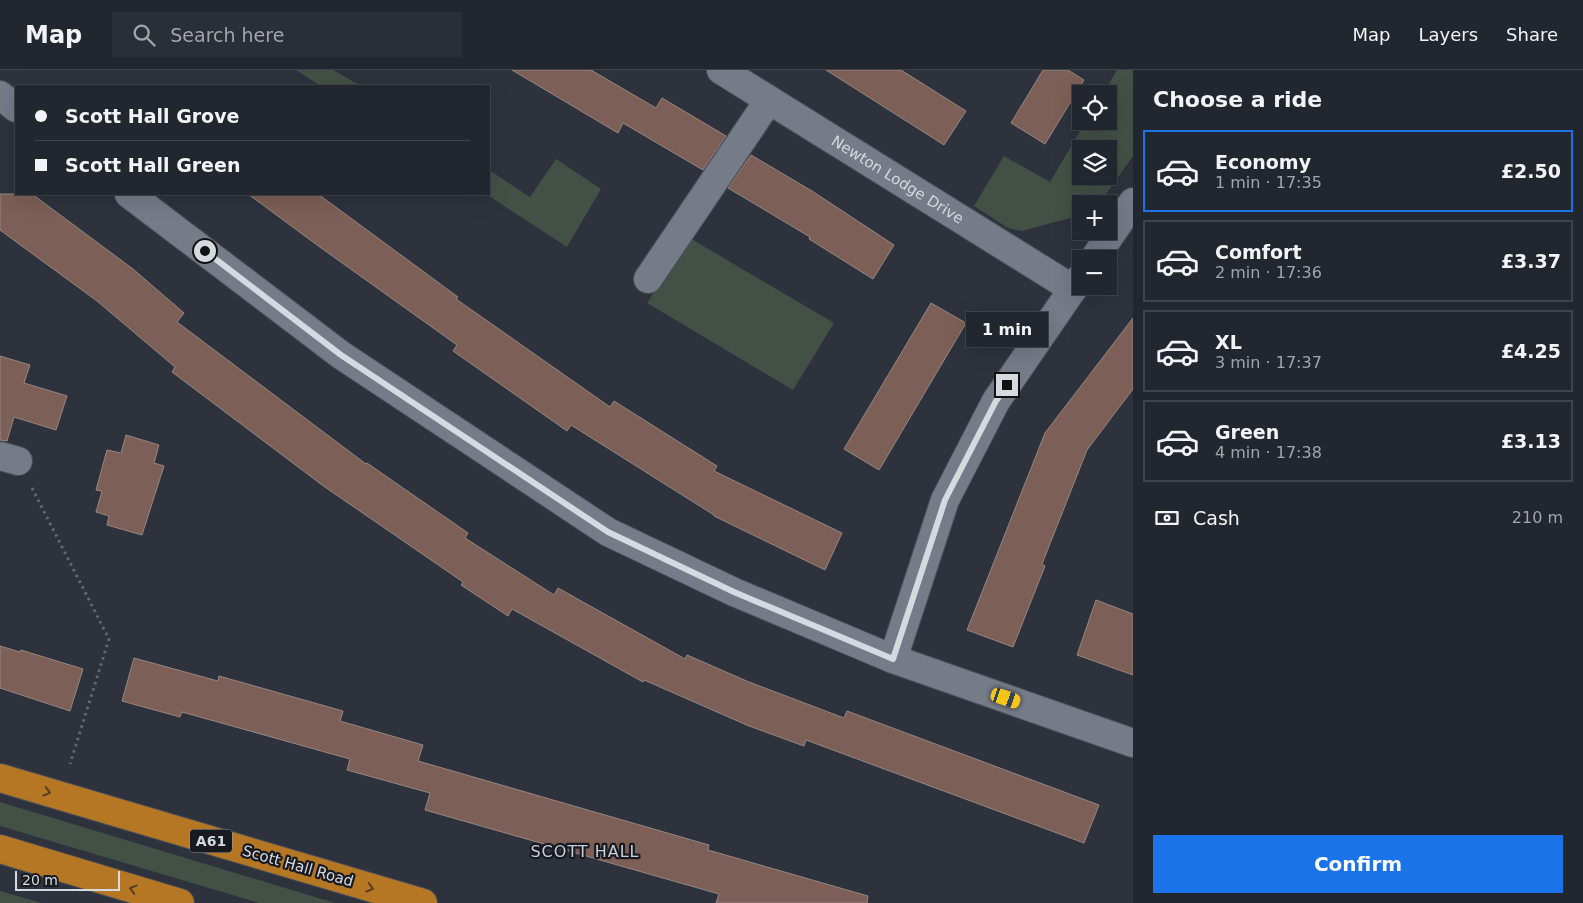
<!DOCTYPE html>
<html lang="en">
<head>
<meta charset="utf-8">
<style>
  body { margin:0; font-family:"DejaVu Sans",sans-serif; background:#2a2e36; color:#f1f3f6; height:100vh; display:flex; flex-direction:column; font-size:19px; white-space:nowrap }
  * { box-sizing:border-box; margin:0 }
  p { font-size:16px; color:#a2a5aa }
  .icon { flex:none; width:28px; height:28px; fill:none; stroke:currentColor; stroke-width:2; stroke-linecap:round; stroke-linejoin:round }
  .map { position:relative; flex:1; overflow:hidden }
  .sheet { display:flex; flex-direction:column; background:#22262e; width:450px }
  .sheet>* { flex:none }
  .top-card { position:absolute; left:15px; top:15px; width:475px; height:110px; border-radius:0px; box-shadow:0 5px 20px #0002,0 0 0 1px #3f434a; display:grid; align-content:center; height:110px; padding:0 20px; background:#22262e }
  .tools { position:absolute; left:1072px; top:15px; display:grid; gap:10px }
  .tools a { display:grid; place-items:center; width:45px; height:45px; border-radius:0px; background:#22262e; box-shadow:0 5px 20px #0002,0 0 0 1px #3f434a; font-size:25px }
  .scale { position:absolute; left:15px; bottom:12px; width:105px; box-sizing:border-box; padding-left:5px; border:2px solid #d5d9e0; border-top:0; font-size:14px; line-height:18px; white-space:nowrap; color:#d5d9e0; -webkit-text-stroke:4px #181a1f; paint-order:stroke }
  .end { position:absolute; width:22px; height:22px; margin:-11px; border:6px solid #d5d9e0; background:#111; box-shadow:0 0 0 2px #111 }
  .from { border-radius:50% }
  .bubble { position:absolute; height:35px; border-radius:0px; background:#22262e; box-shadow:0 5px 20px #0002,0 0 0 1px #3f434a; font-size:16px; font-weight:800; line-height:35px; text-align:center }
  .car { position:absolute; width:15px; height:30px; margin:-15px -8px; border-radius:6px; box-shadow:0 0 4px 1px #0007; background:linear-gradient(#f5c518 24%,#345 0 40%,#f5c518 0 76%,#345 0 86%,#f5c518 0) }
  .top-card b { display:flex; align-items:center; gap:18px; height:48px; font-size:19px }
  .top-card b+b { border-top:1px solid #3f434a }
  .top-card i { width:12px; height:12px; background:#f1f3f6 }
  ul { padding:0; list-style:none }
  li { display:flex; align-items:center; gap:15px; height:82px; margin:0 10px 8px; padding:0 10px; border:2px solid #3f434a; border-radius:0px }
  li div { flex:1 }
  li b { display:block; font-size:19px }
  li em { font-style:normal; font-weight:800 }
  li.active { border-color:#1a73e8 }
  li>.icon { width:45px; height:45px; stroke-width:1.5 }
  h2 { padding:0 20px; font-size:22px; line-height:60px }
  .pay { display:flex; align-items:center; gap:12px; height:55px; padding:0 20px; font-size:19px }
  .pay p { margin-inline-start:auto }
  .action { display:flex; gap:10px; margin-top:auto; padding:10px 20px }
  .action a { flex:1; height:58px; border-radius:0px; background:#1a73e8; color:#fff; font-size:20px; font-weight:800; line-height:58px; text-align:center }
  header { display:flex; align-items:center; gap:30px; box-sizing:border-box; height:70px; padding:0 25px; background:#22262e; border-bottom:1px solid #3f434a }
  header strong { font-size:24px }
  nav { display:flex; gap:28px; margin-inline-start:auto; font-size:18px }
  .search { width:350px; height:45px; background:#2a2e36; display:flex; align-items:center; gap:12px; box-sizing:border-box; padding:0 18px; border-radius:0px; color:#a2a5aa; font-size:19px }
  main { display:flex; flex:1; min-height:0 }
  .map>svg:first-child { display:block }
  .green { fill:#425045; fill-rule:evenodd }
  .building { fill:#7c5f56; stroke:#978782 }
  .lines { fill:none; stroke-linecap:round; stroke-linejoin:round }
  .minor-casing { stroke:#4b4f59; stroke-width:30 }
  .highway-casing { stroke:#4b4f59; stroke-width:30 }
  .path { stroke:#636872; stroke-width:3; stroke-dasharray:2.5 4; stroke-linecap:butt }
  .minor { stroke:#757b87; stroke-width:28 }
  .highway { stroke:#b67724; stroke-width:28 }
  .oneway { stroke:#573f21 }
  .route { stroke:#d5d9e0; stroke-width:6 }
  .labels { text-anchor:middle; dominant-baseline:central; stroke-width:4.5; stroke-linejoin:round; paint-order:stroke }
  .shield { fill:#181a1f; stroke:#9ca0a6; stroke-width:1 }
  .shield-label { font-size:14px; font-weight:bold; fill:#d5d9e0 }
  .street-label { font-size:15px; fill:#d5d9e0; stroke:#181a1f }
  .neighbourhood-label { font-size:16px; letter-spacing:1px; fill:#c8cfdd; stroke:#181a1f }
</style>
</head>
<body>
<header>
<strong>Map</strong>
<div class="search"><svg class="icon" aria-label="search" viewBox="0 0 24 24"><circle cx="10" cy="10" r="6"/><path d="M15 15l6 6"/></svg>Search here</div>
<nav><a>Map</a><a>Layers</a><a>Share</a></nav>
</header>
<main>
<div class="map">
<svg width="1133" height="833" viewBox="0 0 1133 833">
  <rect width="100%" height="100%" fill="#2d323d"/>
  <path class="green" d="M296 0H333L361 16H321Z
    M1117 0H1133V86L1099 134H1081V145L1022 161 1008 158 974 136 1004 86 1050 112 1086 51H1109V24H1103ZM1081 79H1109V106H1081Z
    M556 89 601 119 567 177 486 124H489V100L530 127Z
    M688 167 834 253 793 320 647 233Z
    M0 732 335 833H259L0 756Z
    M0 821 42 833H0Z"/>
  <path class="building" d="M512 0H591L656 38 662 28 726 66 703 100 623 53 618 63Z
    M826 0H901L966 41 944 75Z
    M1043 0H1068L1084 10 1045 74 1011 53Z
    M751 85 812 121 894 175 873 209 809 169 810 167 728 118Z
    M0 124H32L133 199 184 243 177 252 366 394 367 393 468 463 465 468 554 525 558 518 685 589 687 585 749 612 844 648 847 641 1099 735 1084 773 806 670 804 676 749 656 644 610 643 612 512 539 508 546 461 515 463 512 322 415 172 302 175 297 97 231 0 160Z
    M248 124H318L458 227 456 229 610 337 614 331 717 396 714 401 842 463 825 500 714 446V445L571 355 567 361 453 281 457 275 317 175Z
    M931 233 966 253 879 400 844 379Z
    M1133 248V319L1087 380 1042 494 1045 496 1013 577 967 560 1045 363Z
    M0 286 30 295 24 313 67 326 56 360 14 347 7 371 0 370Z
    M126 365 159 375 154 393 164 396 142 465 107 455 109 446 96 442 102 421 96 420 107 380 121 383Z
    M1096 530 1133 544V605L1077 585Z
    M0 576 20 582 21 580 83 599 70 641 0 618Z
    M134 588 218 611 219 606 343 641 340 651 423 675 418 691 709 775 708 780 868 826 867 833H716L719 824 425 740 430 723 347 700 350 689 182 642 180 647 122 631Z"/>
  <g class="lines">
    <g class="minor-casing">
      <g id="minor">
        <path id="s1" d="M721 0 1073 219"/>
        <path d="M0 25 16 38"/>
        <path d="M129 124 341 285 608 462 734 522 893 589 1133 673"/>
        <path d="M1094 189 1133 132"/>
        <path d="M648 209 769 30"/>
        <path d="M0 386 18 391"/>
        <path d="M893 589 945 430 996 331 1081 207"/>
      </g>
    </g>
    <g class="highway-casing">
      <path id="highway" d="M0 708 423 833
        M0 779 180 833"/>
    </g>
    <path class="path" d="M32 418 109 569 70 694"/>
    <use href="#minor" class="minor"/>
    <use href="#highway" class="highway"/>
  </g>
  <defs><path id="oneway-chevron" d="M-2-3.5L2.5 0L-2 3.5" fill="none" stroke-width="1.6" stroke-linecap="round" stroke-linejoin="round" transform="scale(1.25)"/></defs>
  <g class="oneway">
    <use href="#oneway-chevron" transform="translate(47 722) rotate(17)"/>
    <use href="#oneway-chevron" transform="translate(370 818) rotate(16)"/>
    <use href="#oneway-chevron" transform="translate(133 819) rotate(-164)"/>
  </g>
  <g class="lines">
    <path class="route" d="M205 181 341 285 608 462 734 522 893 589 945 430 996 331 1007 315"/>
  </g>
  <g class="labels">
    <rect class="shield" x="190" y="759.5" width="42" height="23" rx="4"/>
    <g class="shield-label">
      <text x="211" y="771">A61</text>
    </g>
    <g class="street-label">
      <text stroke="none"><textPath href="#s1" startOffset="208">Newton Lodge Drive</textPath></text>
      <text transform="translate(298 796) rotate(16)">Scott Hall Road</text>
    </g>
    <g class="neighbourhood-label">
      <text x="585" y="781">SCOTT HALL</text>
    </g>
  </g>
</svg>
<div class="tools">
<a><svg class="icon" aria-label="locate" viewBox="0 0 24 24"><circle cx="12" cy="12" r="6"/><path d="M12 2v4M12 18v4M2 12h4M18 12h4"/></svg></a>
<a><svg class="icon" aria-label="layers" viewBox="0 0 24 24"><path d="M12 4l9 5-9 5-9-5zM3 14l9 5 9-5"/></svg></a>
<a>+</a>
<a>−</a>
</div>
<div class="scale">20 m</div>
<i class="end from" style="left:205px;top:181px"></i>
<i class="end" style="left:1007px;top:315px"></i>
<div class="bubble" style="left:966px;top:242px;width:82px">1 min</div>
<i class="car" style="left:1006px;top:628px;rotate:109deg"></i>
<div class="top-card">
<b><i class="from"></i>Scott Hall Grove</b>
<b><i></i>Scott Hall Green</b>
</div>
</div>
<section class="sheet">
<h2>Choose a ride</h2>
<ul>
<li class="active"><svg class="icon" aria-label="car" viewBox="0 0 24 24"><path d="M5 17H2v-5l4-1 3-4h7l3 4 3 1v5h-3M9 17h6M6 11h13"/><circle cx="7" cy="17" r="2"/><circle cx="17" cy="17" r="2"/></svg><div><b>Economy</b><p>1 min · 17:35</p></div><em>£2.50</em></li>
<li><svg class="icon" aria-label="car" viewBox="0 0 24 24"><path d="M5 17H2v-5l4-1 3-4h7l3 4 3 1v5h-3M9 17h6M6 11h13"/><circle cx="7" cy="17" r="2"/><circle cx="17" cy="17" r="2"/></svg><div><b>Comfort</b><p>2 min · 17:36</p></div><em>£3.37</em></li>
<li><svg class="icon" aria-label="car" viewBox="0 0 24 24"><path d="M5 17H2v-5l4-1 3-4h7l3 4 3 1v5h-3M9 17h6M6 11h13"/><circle cx="7" cy="17" r="2"/><circle cx="17" cy="17" r="2"/></svg><div><b>XL</b><p>3 min · 17:37</p></div><em>£4.25</em></li>
<li><svg class="icon" aria-label="car" viewBox="0 0 24 24"><path d="M5 17H2v-5l4-1 3-4h7l3 4 3 1v5h-3M9 17h6M6 11h13"/><circle cx="7" cy="17" r="2"/><circle cx="17" cy="17" r="2"/></svg><div><b>Green</b><p>4 min · 17:38</p></div><em>£3.13</em></li>
</ul>
<div class="pay"><svg class="icon" aria-label="cash" viewBox="0 0 24 24"><path d="M3 7h18v10H3z"/><circle cx="12" cy="12" r="2"/></svg>Cash<p>210 m</p></div>
<div class="action"><a>Confirm</a></div>
</section>
</main>
</body>
</html>
